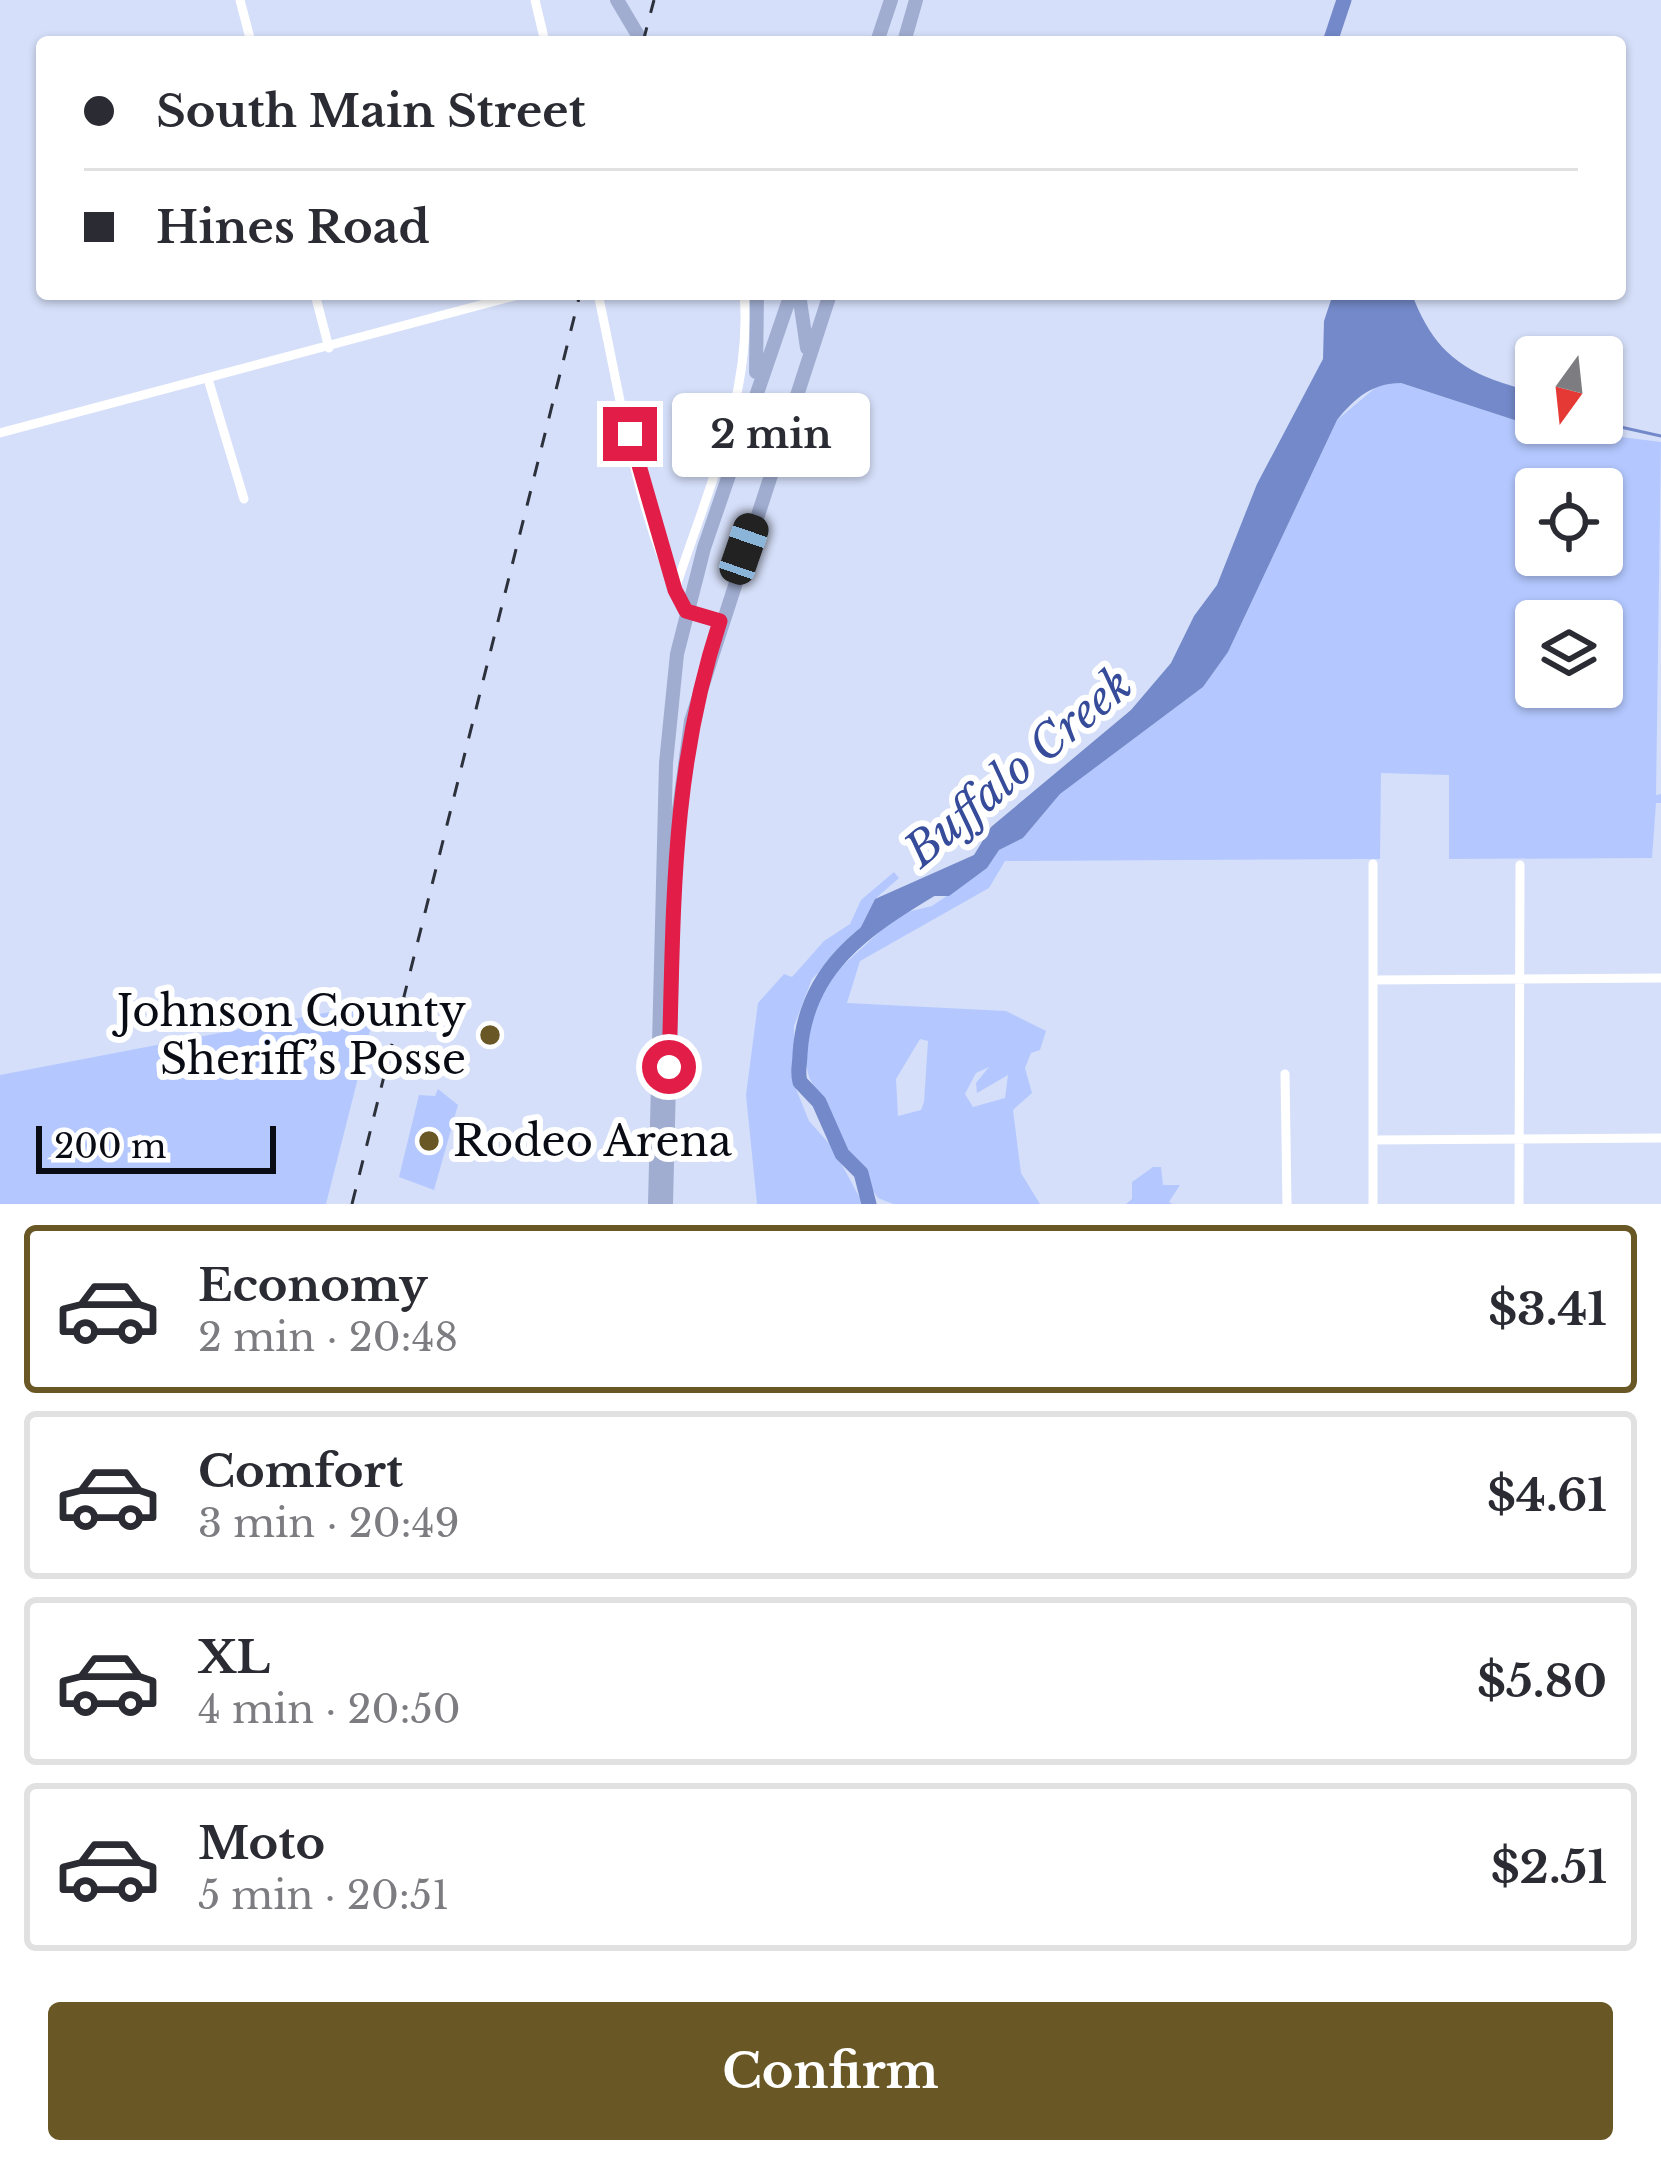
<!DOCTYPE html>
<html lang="en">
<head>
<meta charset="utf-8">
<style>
  body { margin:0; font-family:"Libre Baskerville",serif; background:#f2f2f3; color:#2b2b33; height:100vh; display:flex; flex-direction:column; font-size:45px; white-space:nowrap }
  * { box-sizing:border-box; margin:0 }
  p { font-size:39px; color:#7c7c81 }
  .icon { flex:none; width:66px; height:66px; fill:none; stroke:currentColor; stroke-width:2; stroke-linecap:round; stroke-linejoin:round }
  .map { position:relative; height:1204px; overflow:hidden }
  .side { display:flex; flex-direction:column; background:#fff; flex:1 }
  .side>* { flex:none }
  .top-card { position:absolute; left:36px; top:36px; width:1590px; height:264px; border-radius:12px; box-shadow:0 3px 9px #0004; display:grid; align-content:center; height:264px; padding:0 48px; background:#fff }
  .needle { width:78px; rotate:195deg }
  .fabs { position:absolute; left:1515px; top:336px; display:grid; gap:24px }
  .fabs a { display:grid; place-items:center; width:108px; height:108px; border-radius:12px; background:#fff; box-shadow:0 3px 9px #0004; font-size:60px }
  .scale { position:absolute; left:36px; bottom:30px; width:240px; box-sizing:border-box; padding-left:12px; border:6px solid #090c14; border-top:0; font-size:33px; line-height:42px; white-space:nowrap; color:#090c14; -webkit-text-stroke:9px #fff; paint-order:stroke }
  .end { position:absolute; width:54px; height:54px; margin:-27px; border:15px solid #e11d48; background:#fff; box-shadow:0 0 0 6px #fff }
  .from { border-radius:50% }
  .bubble { position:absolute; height:84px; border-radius:12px; background:#fff; box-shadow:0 3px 9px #0004; font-size:39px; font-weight:700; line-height:84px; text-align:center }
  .car { position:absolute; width:36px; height:72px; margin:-36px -18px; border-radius:15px; box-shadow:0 0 9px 3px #0007; background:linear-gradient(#222 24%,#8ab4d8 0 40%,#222 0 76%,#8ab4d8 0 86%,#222 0) }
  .top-card b { display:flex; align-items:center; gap:42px; height:114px; font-size:45px }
  .top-card b+b { border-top:3px solid #e1e1e2 }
  .top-card i { width:30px; height:30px; background:#2b2b33 }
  ul { padding:21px 0 0; list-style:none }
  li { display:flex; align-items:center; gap:36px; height:168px; margin:0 24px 18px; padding:0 24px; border:6px solid #e1e1e2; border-radius:12px }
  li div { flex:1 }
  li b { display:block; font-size:45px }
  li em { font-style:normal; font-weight:700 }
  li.on { border-color:#695725 }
  li>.icon { width:108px; height:108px; stroke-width:1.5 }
  .cta { display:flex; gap:24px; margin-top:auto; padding:24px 48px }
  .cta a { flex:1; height:138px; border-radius:12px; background:#695725; color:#fff; font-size:48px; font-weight:700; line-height:138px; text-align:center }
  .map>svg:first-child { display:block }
  .green { fill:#b4c8ff; fill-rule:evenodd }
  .water { fill:#7389c9 }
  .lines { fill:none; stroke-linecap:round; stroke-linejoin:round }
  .stream { stroke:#7389c9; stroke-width:3 }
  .river { stroke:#7389c9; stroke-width:15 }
  .street { stroke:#fff; stroke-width:9 }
  .primary { stroke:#a0add0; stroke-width:14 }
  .rail { stroke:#2d313c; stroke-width:3; stroke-dasharray:15 15; stroke-linecap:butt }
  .route { stroke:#e11d48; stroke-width:15 }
  .poi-dot { fill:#695725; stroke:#fff; stroke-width:4.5 }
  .labels { text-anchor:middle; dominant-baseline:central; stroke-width:12; stroke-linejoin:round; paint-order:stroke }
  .poi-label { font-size:42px; fill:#090c14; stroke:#fff; text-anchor:end }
  .water-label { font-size:45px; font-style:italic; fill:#364c9a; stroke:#fff }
</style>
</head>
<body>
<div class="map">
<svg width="1661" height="1204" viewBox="0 0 1661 1204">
  <rect width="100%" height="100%" fill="#d5dff9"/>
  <path class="green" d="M1381 383H1401L1533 426 1661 442 1656 795 1661 794V803H1656L1652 858 1449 859V775L1381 773 1380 859 1005 861 989 888 860 961 847 1003 1006 1011 1046 1031 1040 1050 1031 1053 1025 1068 1032 1093 1013 1110 1021 1173 1040 1204H893L878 1198 844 1148 809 1077 805 1060 812 1008 827 980 899 914 932 906 987 868 998 850 1023 838 1060 794 1203 687 1228 652 1337 420ZM1536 489H1602V555H1536ZM1536 621H1602V687H1536ZM920 1039 928 1041 924 1102 921 1110 898 1116 896 1079ZM989 1067 976 1083 977 1093 1008 1075 1005 1098 973 1107 965 1094 976 1073Z
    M894 872 899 878 875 899 859 931 812 979 794 1026V1084L809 1121 833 1148 863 1204H757L746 1095 758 1003 784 974 792 977 824 941 850 924 861 900Z
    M377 1003 326 1204H0V1075Z
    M438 1089 458 1105 434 1190 399 1177 419 1095 435 1096Z
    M1153 1167H1161L1163 1185H1180L1169 1202 1173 1204H1126L1132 1199V1182Z"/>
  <path class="water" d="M1333 294H1412C1428 337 1450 364 1494 380 1510 386 1522 387 1536 399V423H1602V416L1617 419 1622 433 1533 426 1401 383C1372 383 1355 398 1337 420L1228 652 1203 687 1060 794 1023 838 999 850 987 868 949 896H913L870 938 859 931 875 899 974 855 991 827 1131 710 1171 663 1194 616 1217 585 1257 484 1323 359 1324 321Z"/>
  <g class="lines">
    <path class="stream" d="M1616 426 1661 436"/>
    <path class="river" d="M1330 42 1344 0
      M869 1204 861 1173 842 1154 819 1102 800 1082C797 1071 800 1065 800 1054 805 968 865 929 933 888"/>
    <path class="street" d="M240 0 251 42
      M535 0 545 42
      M315 294 329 348
      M598 294C621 397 636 517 686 611L720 621
      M208 379 244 499
      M0 433 522 294
      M675 590C705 495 753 395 744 294
      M1373 864V1204
      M1373 980 1661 978
      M1285 1074 1287 1204
      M1373 1140 1661 1138
      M1519 1204 1520 865"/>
    <path class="primary" d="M617 0 642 42
      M877 42 891 0
      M904 42 916 0
      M799 294 807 348
      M756 372 757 294
      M655 1204 666 763 677 654 704 548 791 294
      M666 1204 675 839 691 721 830 294"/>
    <path class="rail" d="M643 42 654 0
      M352 1204 580 294"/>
  </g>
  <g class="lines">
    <path class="route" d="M630 434 675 590 686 611 720 621C670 774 674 909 669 1067"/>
  </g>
  <g class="poi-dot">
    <circle cx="490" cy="1035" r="12"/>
    <circle cx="429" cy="1141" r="12"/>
  </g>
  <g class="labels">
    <g class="poi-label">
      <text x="466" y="1011">Johnson County<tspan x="466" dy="48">Sheriff’s Posse</tspan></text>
      <text x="453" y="1141" text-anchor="start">Rodeo Arena</text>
    </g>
    <g class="water-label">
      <text transform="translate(1018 767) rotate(-40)">Buffalo Creek</text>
    </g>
  </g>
</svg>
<div class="fabs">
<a><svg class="needle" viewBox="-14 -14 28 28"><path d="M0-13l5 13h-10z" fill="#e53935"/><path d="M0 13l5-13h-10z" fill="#7c7c81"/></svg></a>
<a><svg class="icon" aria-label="locate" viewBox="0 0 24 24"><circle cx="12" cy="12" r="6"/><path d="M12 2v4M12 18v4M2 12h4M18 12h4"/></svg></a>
<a><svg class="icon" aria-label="layers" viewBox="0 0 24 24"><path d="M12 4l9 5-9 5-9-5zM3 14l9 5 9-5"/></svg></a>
</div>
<div class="scale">200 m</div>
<i class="end from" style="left:669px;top:1067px"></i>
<i class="end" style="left:630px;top:434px"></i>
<div class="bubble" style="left:672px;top:393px;width:198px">2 min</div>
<i class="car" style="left:744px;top:549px;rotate:19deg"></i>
<div class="top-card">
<b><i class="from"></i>South Main Street</b>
<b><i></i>Hines Road</b>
</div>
</div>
<section class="side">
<ul>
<li class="on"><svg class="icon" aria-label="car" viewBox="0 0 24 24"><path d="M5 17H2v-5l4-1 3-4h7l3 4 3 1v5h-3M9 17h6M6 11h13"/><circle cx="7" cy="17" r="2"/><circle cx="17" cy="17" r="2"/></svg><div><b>Economy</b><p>2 min · 20:48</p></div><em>$3.41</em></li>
<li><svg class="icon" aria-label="car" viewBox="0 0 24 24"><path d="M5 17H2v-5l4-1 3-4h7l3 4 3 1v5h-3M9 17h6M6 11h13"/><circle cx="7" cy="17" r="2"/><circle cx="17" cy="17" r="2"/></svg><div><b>Comfort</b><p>3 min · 20:49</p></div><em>$4.61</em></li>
<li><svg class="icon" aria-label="car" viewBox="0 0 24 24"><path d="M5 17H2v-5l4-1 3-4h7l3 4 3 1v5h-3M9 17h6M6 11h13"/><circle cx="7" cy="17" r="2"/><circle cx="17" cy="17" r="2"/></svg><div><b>XL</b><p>4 min · 20:50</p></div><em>$5.80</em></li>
<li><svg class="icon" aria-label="car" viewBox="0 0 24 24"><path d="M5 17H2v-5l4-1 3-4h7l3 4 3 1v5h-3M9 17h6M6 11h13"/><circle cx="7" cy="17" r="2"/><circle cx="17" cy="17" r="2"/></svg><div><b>Moto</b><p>5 min · 20:51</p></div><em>$2.51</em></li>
</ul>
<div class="cta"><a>Confirm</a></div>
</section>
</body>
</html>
